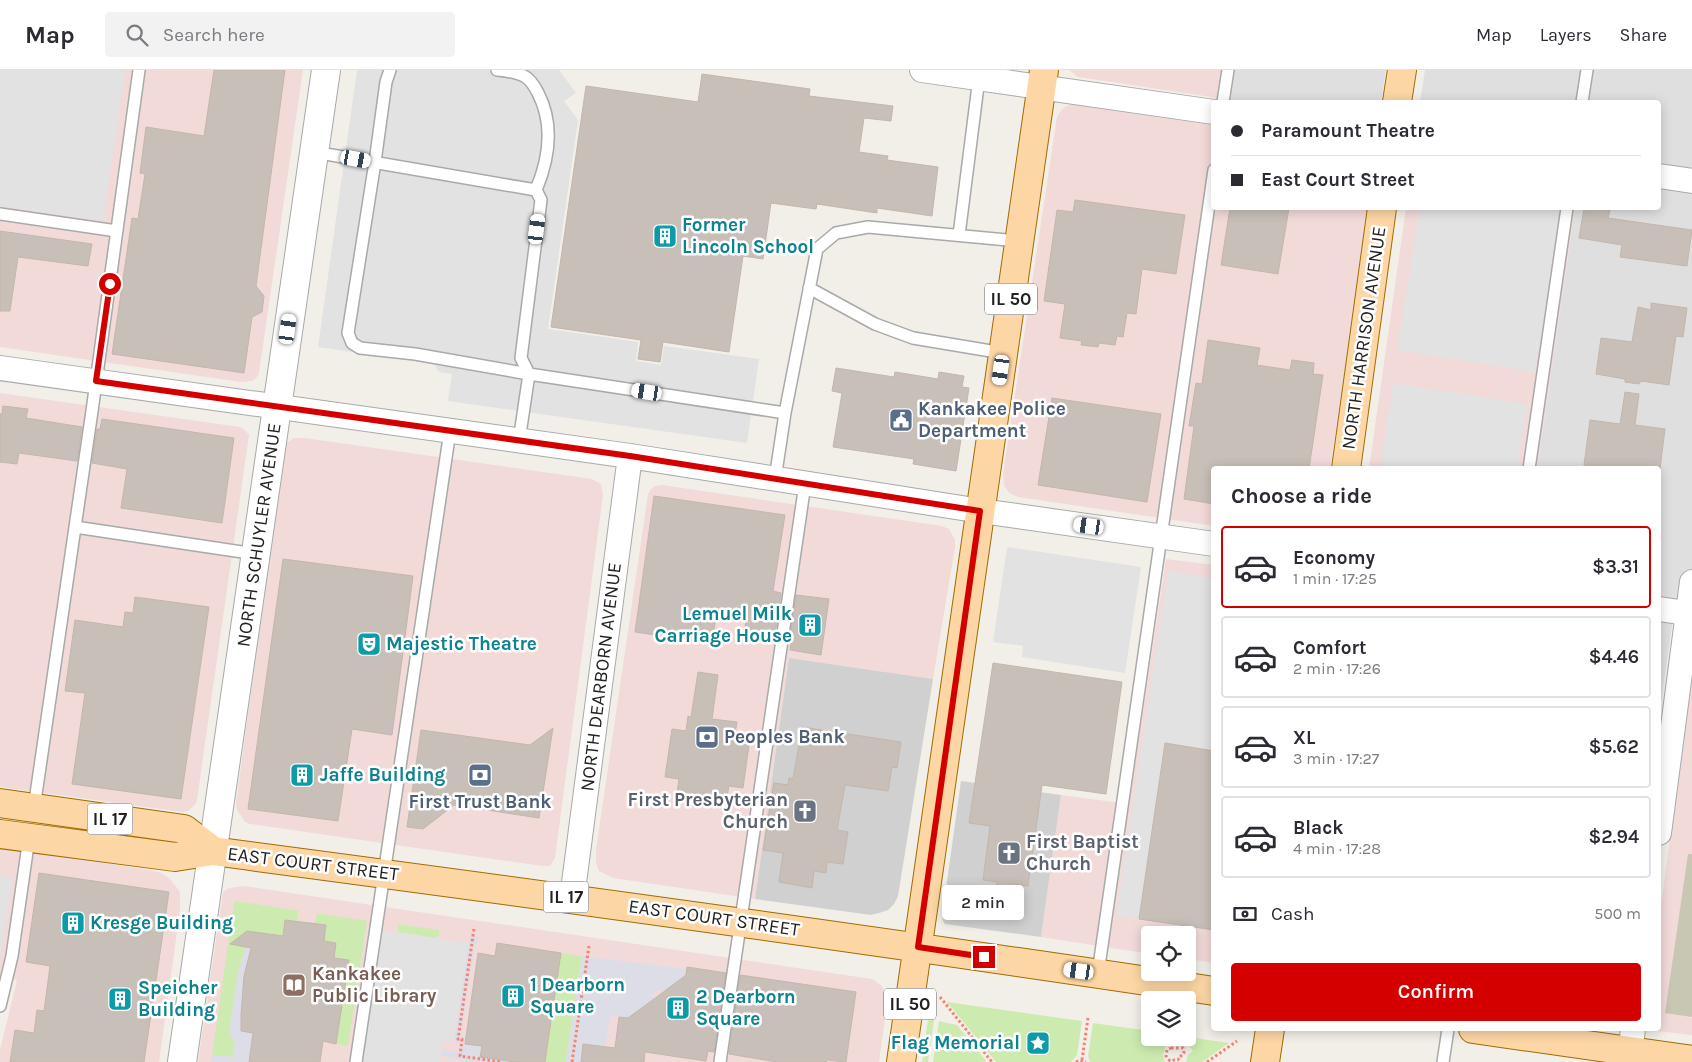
<!DOCTYPE html>
<html lang="en">
<head>
<meta charset="utf-8">
<style>
  body { margin:0; font-family:Karla,sans-serif; background:#f2f2f3; color:#2b2b33; height:100vh; display:flex; flex-direction:column; font-size:19px; white-space:nowrap }
  * { box-sizing:border-box; margin:0 }
  p { font-size:16px; color:#7c7c81 }
  .icon { flex:none; width:28px; height:28px; fill:none; stroke:currentColor; stroke-width:2; stroke-linecap:round; stroke-linejoin:round }
  .map { position:relative; flex:1; overflow:hidden }
  .drawer { position:absolute; left:1211px; top:396px; width:450px; height:565px; display:flex; flex-direction:column; background:#fff; border-radius:5px; box-shadow:0 2px 12px #0003 }
  .drawer>* { flex:none }
  .banner { position:absolute; left:1211px; top:30px; width:450px; height:110px; border-radius:5px; box-shadow:0 2px 12px #0003; display:grid; align-content:center; height:110px; padding:0 20px; background:#fff }
  .controls { position:absolute; left:1141px; top:856px; display:grid; gap:10px }
  .controls a { display:grid; place-items:center; width:55px; height:55px; border-radius:5px; background:#fff; box-shadow:0 2px 12px #0003; font-size:25px }
  .end { position:absolute; width:22px; height:22px; margin:-11px; border:6px solid #d40000; background:#fff; box-shadow:0 0 0 2px #fff }
  .from { border-radius:50% }
  .bubble { position:absolute; height:35px; border-radius:5px; background:#fff; box-shadow:0 2px 12px #0003; font-size:16px; font-weight:600; line-height:35px; text-align:center }
  .car { position:absolute; width:15px; height:30px; margin:-15px -8px; border-radius:6px; box-shadow:0 0 4px 1px #0007; background:linear-gradient(#fff 24%,#345 0 40%,#fff 0 76%,#345 0 86%,#fff 0) }
  .banner b { display:flex; align-items:center; gap:18px; height:48px; font-size:19px }
  .banner b+b { border-top:1px solid #e1e1e2 }
  .banner i { width:12px; height:12px; background:#2b2b33 }
  ul { padding:0; list-style:none }
  li { display:flex; align-items:center; gap:15px; height:82px; margin:0 10px 8px; padding:0 10px; border:2px solid #e1e1e2; border-radius:5px }
  li div { flex:1 }
  li b { display:block; font-size:19px }
  li em { font-style:normal; font-weight:600 }
  li.selected { border-color:#d40000 }
  li>.icon { width:45px; height:45px; stroke-width:1.5 }
  h2 { padding:0 20px; font-size:22px; line-height:60px }
  .pay { display:flex; align-items:center; gap:12px; height:55px; padding:0 20px; font-size:19px }
  .pay p { margin-inline-start:auto }
  .primary-button { display:flex; gap:10px; margin-top:auto; padding:10px 20px }
  .primary-button a { flex:1; height:58px; border-radius:5px; background:#d40000; color:#fff; font-size:20px; font-weight:600; line-height:58px; text-align:center }
  header { display:flex; align-items:center; gap:30px; box-sizing:border-box; height:70px; padding:0 25px; background:#fff; border-bottom:1px solid #e1e1e2 }
  header strong { font-size:24px }
  nav { display:flex; gap:28px; margin-inline-start:auto; font-size:18px }
  .search { width:350px; height:45px; background:#f2f2f3; display:flex; align-items:center; gap:12px; box-sizing:border-box; padding:0 18px; border-radius:5px; color:#7c7c81; font-size:19px }
  .map>svg:first-child { display:block }
  .residential { fill:#e0dfdf }
  .commercial { fill:#f2dad9 }
  .religious { fill:#d0d0d0 }
  .construction { fill:#c7c7b4 }
  .grass { fill:#cdebb0 }
  .parking { fill:#e2e2e2 }
  .plaza { fill:#dddde8 }
  .building { fill:#c7bfb8; stroke:#c4b6ab }
  .lines { fill:none; stroke-linecap:round; stroke-linejoin:round }
  .service-casing { stroke:#a9a9a9; stroke-width:14 }
  .minor-casing { stroke:#a9a9a9; stroke-width:26 }
  .tertiary-casing { stroke:#a9a9a9; stroke-width:30 }
  .primary-casing { stroke:#a06b00; stroke-width:30 }
  .path { stroke:#fa8072; stroke-width:3; stroke-dasharray:2.5 2.5; stroke-linecap:butt }
  .service { stroke:#fff; stroke-width:11 }
  .minor { stroke:#fff; stroke-width:24 }
  .tertiary { stroke:#fff; stroke-width:28 }
  .primary { stroke:#fcd6a4; stroke-width:28 }
  .route { stroke:#d40000; stroke-width:6 }
  .labels { text-anchor:middle; dominant-baseline:central; stroke-width:5; stroke-linejoin:round; paint-order:stroke }
  .shield { fill:#fff; stroke:#646464; stroke-width:1 }
  .shield-label { font-size:18px; font-weight:bold; fill:#222 }
  .culture-label { font-size:19px; font-weight:bold; fill:#0d838f; stroke:#fff; text-anchor:start }
  .street-label { font-size:19px; fill:#222; stroke:#fff }
  .service-label { font-size:19px; font-weight:bold; fill:#4e5e75; stroke:#fff; text-anchor:start }
  .worship-label { font-size:19px; font-weight:bold; fill:#5b616d; stroke:#fff; text-anchor:end }
  .education-label { font-size:19px; font-weight:bold; fill:#785e54; stroke:#fff; text-anchor:start }
</style>
</head>
<body>
<header>
<strong>Map</strong>
<div class="search"><svg class="icon" aria-label="search" viewBox="0 0 24 24"><circle cx="10" cy="10" r="6"/><path d="M15 15l6 6"/></svg>Search here</div>
<nav><a>Map</a><a>Layers</a><a>Share</a></nav>
</header>
<div class="map">
<svg width="1692" height="992" viewBox="0 0 1692 992">
  <rect width="100%" height="100%" fill="#f2efe9"/>
  <path class="residential" d="M1235 0H1386L1381 32H1247L1231 30Z
    M1425 0H1692V530L1676 528 1659 646V399H1537L1575 138H1659V32H1420Z"/>
  <path class="commercial" d="M0 0H303L259 303 257 307 252 311 241 312 0 277Z
    M1069 0H1235L1231 30 1078 7Z
    M1073 33 1214 52V138H1369L1330 399H1214V456L1018 427 1009 423 1004 415 1003 404 1057 47 1063 38Z
    M1406 138H1575L1537 399H1369Z
    M0 323 240 357 244 359 249 365 197 730 196 734 188 741 182 742 0 717Z
    M293 368H305L592 409 601 414 603 425 555 788 550 796H542L250 754 245 752 237 740 236 733 284 380 285 375Z
    M662 415 942 456 949 459 955 470V477L933 609 789 588 755 829 613 808 599 801 596 793V780L648 424 651 419 655 416Z
    M1166 489 1214 495V893L1188 889V865H1150V884L1041 867 1061 725 1129 734Z
    M1692 605V965L1658 961 1655 959H1659V851Z
    M0 778 151 800 161 803 169 808 175 815 180 822V840L159 992H0V980L17 910 0 906Z
    M244 816 872 909 881 915 888 927 879 992H198L223 822 229 818Z"/>
  <path class="religious" d="M789 588 933 609 898 826 894 834 888 840 879 843 871 845 755 829Z
    M961 711 1061 725 1041 867 945 854 943 851 942 847Z"/>
  <path class="construction" d="M1688 784H1692V947L1665 943Z"/>
  <path class="grass" d="M237 831 299 841 297 851 285 850 283 866 247 861 231 874 246 877 238 902 232 968 235 972 233 987 212 985 234 832Z
    M317 843 367 851 348 976 336 974 349 890 334 888 336 873 324 871 326 855 315 854Z
    M398 854 439 860V865L435 868 398 862Z
    M561 883 582 886 566 992H545Z
    M947 932 1082 951 1077 985 1071 992H996Z
    M930 935 936 936 928 992H922Z
    M939 951 957 955 987 992H933Z
    M1093 953 1150 961V968H1166V975L1163 985 1165 992H1090L1088 986Z
    M1188 967 1229 973 1202 992H1186L1188 985 1193 981 1186 971C1180 973 1174 975 1171 968Z"/>
  <path class="parking" d="M0 0H125L103 151 0 136Z
    M357 0H559L576 23 564 31 578 50 548 259 638 272 636 291 661 295 664 276 759 289 747 373 448 331 452 304 439 302 434 294 318 277Z
    M1420 138H1561L1535 302 1397 280Z
    M1393 313 1527 334 1517 399H1380Z
    M1007 477 1141 497 1125 603 1022 587 1023 576 993 572Z
    M1168 501 1214 508V681L1165 674 1139 849 1116 846Z
    M0 802 4 808 13 806 0 887Z
    M382 860 469 873 454 972 441 971 440 992H362Z"/>
  <path class="plaza" d="M470 865 480 867 475 875 461 965 466 966 465 974 482 976 480 987 516 992H464V990L441 986 442 980 459 982 460 973 454 972Z
    M246 877 252 878 244 906 241 961 253 963 249 992H211L212 985 233 987 235 972 229 962 238 902Z
    M582 886 687 899 686 905 662 923 659 919 652 925 654 929 628 948 610 946 605 977 586 974 583 977 581 992H566Z"/>
  <path class="building" d="M214 0H285L256 216 264 226 262 242 252 247 244 303 112 284 132 148 138 149 145 104 140 103 146 57 204 66Z
    M702 4 810 19 809 26 893 36 891 51 864 48 859 82 888 86 887 90 938 97 932 146 877 138V143L817 134 816 139 771 133 763 189 743 186 729 282 663 272 660 292 638 289 641 270 551 257 586 16 698 32Z
    M1075 130 1185 145 1176 204 1142 199 1136 244 1127 243 1123 267 1117 266 1115 275 1099 273 1098 277 1081 275 1082 271 1060 268 1065 234 1044 231 1057 140 1073 142Z
    M1230 138H1289L1278 204 1221 195Z
    M1584 138H1606V139L1610 140 1608 148 1692 160 1687 196 1620 187 1622 175 1579 168Z
    M0 161 92 174 88 196 18 187 10 241H0Z
    M1651 233 1687 238 1683 267 1676 266 1669 315 1641 311 1639 314 1625 312V309L1596 304 1601 268 1632 272 1638 237 1651 240Z
    M1208 270 1260 278 1257 295 1290 300 1292 290 1314 293 1313 304 1323 305 1309 399H1214V434L1184 429 1194 356H1189L1196 313 1202 314Z
    M836 298 894 307 895 302 938 309 939 302 964 306 962 317 969 318 956 401 913 394 914 389 833 377 842 323 832 321Z
    M1625 322 1639 324 1635 355 1665 359 1660 399H1610L1584 395 1590 350 1620 354Z
    M1052 328 1161 344 1147 432 1038 415Z
    M3 336 28 339 26 348 82 357 77 391 19 383 17 394 0 392V344H2Z
    M102 349 234 368 222 453 121 438 127 399 92 393 97 359H100Z
    M654 426 785 445 773 521 781 523 774 571 743 567 746 551 716 547 712 573 635 562Z
    M283 489 413 506 392 665 352 659 338 751 248 739Z
    M796 525 829 529 821 585 790 580 791 573H789Z
    M135 527 209 537 181 729 72 714 85 623 65 621 75 550 123 557 125 542 133 543Z
    M993 593 1122 612 1106 724 1042 715 1028 816 1013 814 1011 823 996 821 997 812 983 810 990 756 969 753Z
    M698 602 718 605 712 649 737 652 735 665 750 668 743 718 729 716 726 731 713 729 704 733 697 732 689 725 677 723 679 709 665 707 672 659 686 661 688 646 691 647Z
    M802 657 901 672 897 698 892 697 888 721 845 715 837 760 848 762 843 794 827 792 826 803 814 801 812 818 779 812 783 783 763 780 774 713 788 715 789 708 793 709Z
    M553 658 539 748 454 735 423 759 407 757 421 660 530 675Z
    M1165 673 1214 681V860L1139 849Z
    M39 803 169 822 144 992H10L15 960 34 963 37 940 44 941 50 896 26 892Z
    M285 850 326 855 324 871 336 873 334 888 349 890 336 974 323 971 320 992H249L253 963 241 961V945L244 906 251 878 230 874 247 861 283 866Z
    M497 873 561 883 545 992H516L480 987 482 976 465 974 478 883 495 886Z
    M687 897 726 903 714 982 708 981 706 991 645 982 644 992H581L583 974 615 978 619 947 628 948 654 929 686 905Z
    M740 905 856 922 846 992 827 990 826 992H777L729 984Z"/>
  <g class="lines">
    <g class="service-casing">
      <path id="service" d="M390 0 386 12 375 92 348 263 352 273 360 278 415 284 529 304 519 371
        M497 0C506 1 516 2 524 6 530 9 535 17 538 23 554 54 549 89 536 120
        M1223 32 1228 0
        M1582 32 1587 0
        M314 82 536 120 541 130 521 288 529 304 785 343 817 179 836 163 868 157 1019 171
        M0 144 117 161
        M959 165 979 8
        M809 218 875 254 913 268 1003 283
        M1529 399 1567 138
        M775 409 785 343
        M75 457 256 484
        M34 738 92 341 139 0
        M1098 903 1214 100
        M0 936 12 886 29 768
        M356 992 450 361
        M720 992 805 414
        M1443 992 1448 959"/>
    </g>
    <g class="minor-casing">
      <path id="minor" d="M922 0 1214 42
        M1659 106 1692 111
        M0 298 630 386 981 441 1214 474
        M1659 539 1692 544
        M1659 763 1692 512
        M572 828 630 386
        M1629 992 1633 959"/>
    </g>
    <g class="tertiary-casing">
      <path id="tertiary" d="M182 992 326 0"/>
    </g>
    <g class="primary-casing">
      <path id="primary" d="M1397 32 1402 0
        M1346 399 1382 138
        M0 733 184 759 213 781
        M0 764 175 787 213 781 235 784C561 827 888 872 1214 921
        M1473 959 1692 990
        M901 992 1044 0
        M1265 992 1270 959"/>
    </g>
    <path class="path" d="M474 859 458 969H462L460 986 501 992
      M940 927 992 992
      M1168 968 1171 978 1167 980 1166 986 1170 991 1178 989 1180 992
      M1171 978H1183L1184 983 1178 989
      M1082 990 1088 948
      M572 992 589 876
      M1076 992 1080 990 1086 992
      M1207 992 1237 971"/>
    <use href="#service" class="service"/>
    <use href="#minor" class="minor"/>
    <use href="#tertiary" class="tertiary"/>
    <use href="#primary" class="primary"/>
  </g>
  <g class="lines">
    <path class="route" d="M110 214 96 311 630 386 980 441 918 877 984 887"/>
  </g>
  <defs>
    <g id="building-square" transform="scale(1.25)"><rect x="-9" y="-9" width="18" height="18" rx="4" fill="#0f9aa8" stroke="#fff"/><path d="M-4-6H4V6H1V3H-1V6H-4ZM-2.5-4.3h1.7v1.8h-1.7ZM.8-4.3h1.7v1.8H.8ZM-2.5-1h1.7V.8h-1.7ZM.8-1h1.7V.8H.8Z" fill="#fff"/></g>
    <g id="civic-square" transform="scale(1.25)"><rect x="-9" y="-9" width="18" height="18" rx="4" fill="#5c6f8a" stroke="#fff"/><path d="M-.6-6.5H3V-4.5H.6V-3L4-1V1h2V6H-6V1h2V-1L-.6-3ZM-1.2 2.5V6h2.4V2.5Z" fill="#fff"/></g>
    <g id="theatre-square" transform="scale(1.25)"><rect x="-9" y="-9" width="18" height="18" rx="4" fill="#0f9aa8" stroke="#fff"/><path d="M-5-5.5Q0-4 5-5.5V0Q5 5 0 6Q-5 5-5 0ZM-3.3-2.5H-1v1.5H-3.3ZM1-2.5H3.3v1.5H1ZM-2.8 1Q0 5.5 2.8 1Z" fill="#fff"/></g>
    <g id="bank-square" transform="scale(1.25)"><rect x="-9" y="-9" width="18" height="18" rx="4" fill="#5c6f8a" stroke="#fff"/><path d="M-6-4H6V4H-6ZM0-2.3a2.3 2.3 0 1 0 0 4.6a2.3 2.3 0 1 0 0-4.6Z" fill="#fff"/></g>
    <g id="church-square" transform="scale(1.25)"><rect x="-9" y="-9" width="18" height="18" rx="4" fill="#6b7280" stroke="#fff"/><path d="M-1.2-6h2.4v3.5h3.3v2.4h-3.3V6h-2.4V-.1h-3.3v-2.4h3.3Z" fill="#fff"/></g>
    <g id="library-square" transform="scale(1.25)"><rect x="-9" y="-9" width="18" height="18" rx="4" fill="#8d6e63" stroke="#fff"/><path d="M-6-4Q-3-5.5-.7-3.5V5Q-3 3-6 4ZM6-4Q3-5.5 .7-3.5V5Q3 3 6 4Z" fill="#fff"/></g>
    <g id="sight-square" transform="scale(1.25)"><rect x="-9" y="-9" width="18" height="18" rx="4" fill="#0f9aa8" stroke="#fff"/><path d="M0-6L1.8-2.2L6-1.7L2.9 1.2L3.7 5.4L0 3.3L-3.7 5.4L-2.9 1.2L-6-1.7L-1.8-2.2Z" fill="#fff"/></g>
  </defs>
  <g fill-rule="evenodd">
    <use href="#building-square" x="665" y="166"/>
    <use href="#civic-square" x="901" y="350"/>
    <use href="#building-square" x="810" y="555"/>
    <use href="#theatre-square" x="369" y="574"/>
    <use href="#bank-square" x="707" y="667"/>
    <use href="#building-square" x="302" y="705"/>
    <use href="#bank-square" x="480" y="705"/>
    <use href="#church-square" x="805" y="741"/>
    <use href="#church-square" x="1009" y="783"/>
    <use href="#building-square" x="73" y="853"/>
    <use href="#library-square" x="294" y="915"/>
    <use href="#building-square" x="513" y="926"/>
    <use href="#building-square" x="120" y="929"/>
    <use href="#building-square" x="678" y="938"/>
    <use href="#sight-square" x="1038" y="973"/>
  </g>
  <g class="labels">
    <g class="shield">
      <rect x="985" y="213.5" width="52" height="31" rx="4"/>
      <rect x="87.5" y="733.5" width="45" height="31" rx="4"/>
      <rect x="543.5" y="811.5" width="45" height="31" rx="4"/>
      <rect x="884" y="918.5" width="52" height="31" rx="4"/>
    </g>
    <g class="shield-label">
      <text x="1011" y="229">IL 50</text>
      <text x="110" y="749">IL 17</text>
      <text x="566" y="827">IL 17</text>
      <text x="910" y="934">IL 50</text>
    </g>
    <g class="culture-label">
      <text x="682" y="155">Former<tspan x="682" dy="22">Lincoln School</tspan></text>
      <text x="792" y="544" text-anchor="end">Lemuel Milk<tspan x="792" dy="22">Carriage House</tspan></text>
      <text x="386" y="574">Majestic Theatre</text>
      <text x="320" y="705">Jaffe Building</text>
      <text x="90" y="853">Kresge Building</text>
      <text x="530" y="915">1 Dearborn<tspan x="530" dy="22">Square</tspan></text>
      <text x="138" y="918">Speicher<tspan x="138" dy="22">Building</tspan></text>
      <text x="696" y="927">2 Dearborn<tspan x="696" dy="22">Square</tspan></text>
      <text x="1020" y="973" text-anchor="end">Flag Memorial</text>
    </g>
    <g class="street-label">
      <text transform="translate(1364 268) rotate(-82)">NORTH HARRISON AVENUE</text>
      <text transform="translate(259 465) rotate(-82)">NORTH SCHUYLER AVENUE</text>
      <text transform="translate(601 607) rotate(-83)">NORTH DEARBORN AVENUE</text>
      <text transform="translate(313 794) rotate(7)">EAST COURT STREET</text>
      <text transform="translate(714 848) rotate(8)">EAST COURT STREET</text>
    </g>
    <g class="service-label">
      <text x="918" y="339">Kankakee Police<tspan x="918" dy="22">Department</tspan></text>
      <text x="724" y="667">Peoples Bank</text>
      <text x="480" y="732" text-anchor="middle">First Trust Bank</text>
    </g>
    <g class="worship-label">
      <text x="788" y="730">First Presbyterian<tspan x="788" dy="22">Church</tspan></text>
      <text x="1026" y="772" text-anchor="start">First Baptist<tspan x="1026" dy="22">Church</tspan></text>
    </g>
    <g class="education-label">
      <text x="312" y="904">Kankakee<tspan x="312" dy="22">Public Library</tspan></text>
    </g>
  </g>
</svg>
<div class="controls">
<a><svg class="icon" aria-label="locate" viewBox="0 0 24 24"><circle cx="12" cy="12" r="6"/><path d="M12 2v4M12 18v4M2 12h4M18 12h4"/></svg></a>
<a><svg class="icon" aria-label="layers" viewBox="0 0 24 24"><path d="M12 4l9 5-9 5-9-5zM3 14l9 5 9-5"/></svg></a>
</div>
<i class="end from" style="left:110px;top:214px"></i>
<i class="end" style="left:984px;top:887px"></i>
<div class="bubble" style="left:942px;top:815px;width:82px">2 min</div>
<i class="car" style="left:356px;top:89px;rotate:100deg"></i>
<i class="car" style="left:537px;top:159px;rotate:7deg"></i>
<i class="car" style="left:288px;top:259px;rotate:8deg"></i>
<i class="car" style="left:1001px;top:300px;rotate:188deg"></i>
<i class="car" style="left:647px;top:322px;rotate:279deg"></i>
<i class="car" style="left:1089px;top:456px;rotate:278deg"></i>
<i class="car" style="left:1079px;top:901px;rotate:278deg"></i>
<div class="banner">
<b><i class="from"></i>Paramount Theatre</b>
<b><i></i>East Court Street</b>
</div>
<section class="drawer">
<h2>Choose a ride</h2>
<ul>
<li class="selected"><svg class="icon" aria-label="car" viewBox="0 0 24 24"><path d="M5 17H2v-5l4-1 3-4h7l3 4 3 1v5h-3M9 17h6M6 11h13"/><circle cx="7" cy="17" r="2"/><circle cx="17" cy="17" r="2"/></svg><div><b>Economy</b><p>1 min · 17:25</p></div><em>$3.31</em></li>
<li><svg class="icon" aria-label="car" viewBox="0 0 24 24"><path d="M5 17H2v-5l4-1 3-4h7l3 4 3 1v5h-3M9 17h6M6 11h13"/><circle cx="7" cy="17" r="2"/><circle cx="17" cy="17" r="2"/></svg><div><b>Comfort</b><p>2 min · 17:26</p></div><em>$4.46</em></li>
<li><svg class="icon" aria-label="car" viewBox="0 0 24 24"><path d="M5 17H2v-5l4-1 3-4h7l3 4 3 1v5h-3M9 17h6M6 11h13"/><circle cx="7" cy="17" r="2"/><circle cx="17" cy="17" r="2"/></svg><div><b>XL</b><p>3 min · 17:27</p></div><em>$5.62</em></li>
<li><svg class="icon" aria-label="car" viewBox="0 0 24 24"><path d="M5 17H2v-5l4-1 3-4h7l3 4 3 1v5h-3M9 17h6M6 11h13"/><circle cx="7" cy="17" r="2"/><circle cx="17" cy="17" r="2"/></svg><div><b>Black</b><p>4 min · 17:28</p></div><em>$2.94</em></li>
</ul>
<div class="pay"><svg class="icon" aria-label="cash" viewBox="0 0 24 24"><path d="M3 7h18v10H3z"/><circle cx="12" cy="12" r="2"/></svg>Cash<p>500 m</p></div>
<div class="primary-button"><a>Confirm</a></div>
</section>
</div>
</body>
</html>
